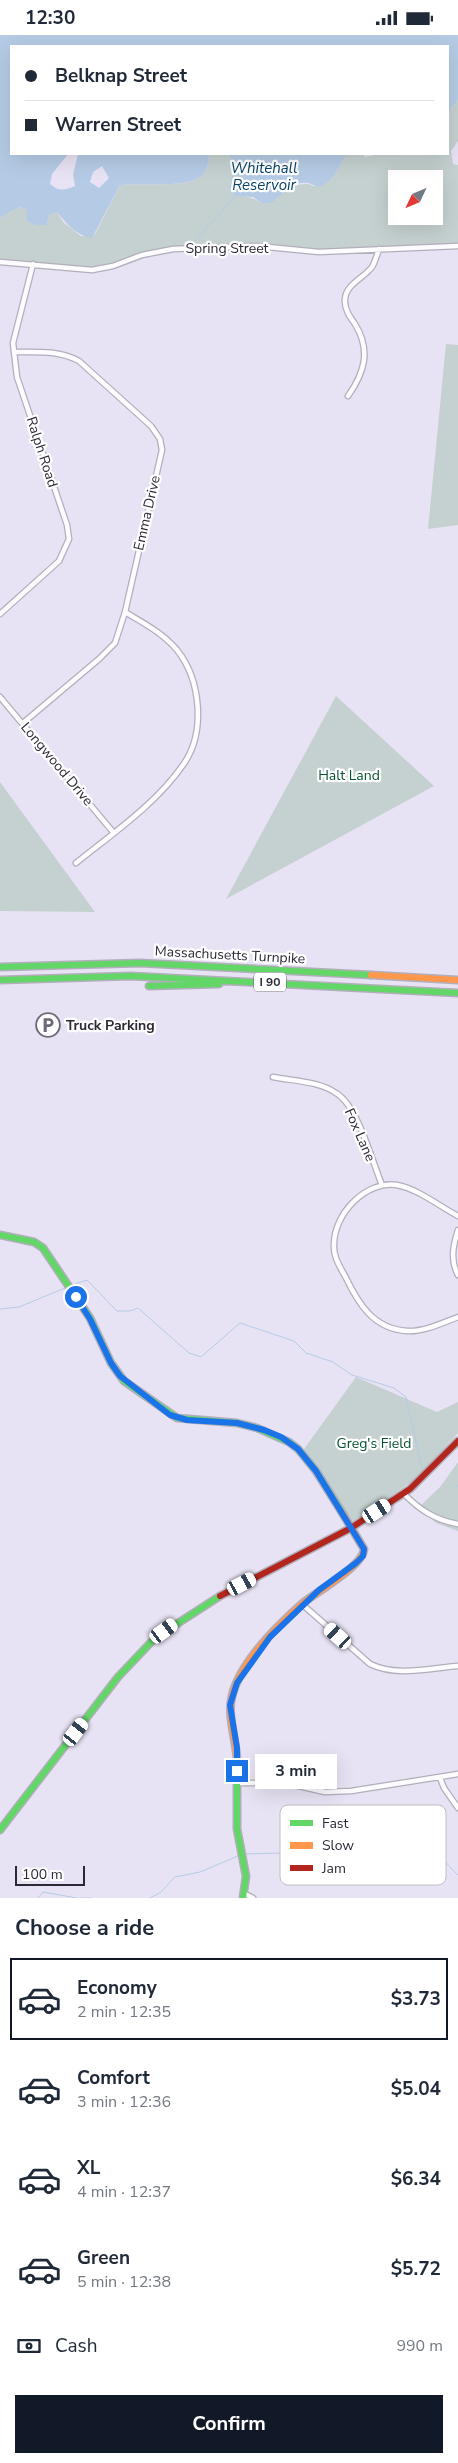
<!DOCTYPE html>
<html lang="en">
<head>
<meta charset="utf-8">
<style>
  body { margin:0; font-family:"Nunito Sans",sans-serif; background:#f2f2f3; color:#1f2937; height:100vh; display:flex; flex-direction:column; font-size:19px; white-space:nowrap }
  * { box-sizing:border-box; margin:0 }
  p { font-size:16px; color:#747a83 }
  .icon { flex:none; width:28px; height:28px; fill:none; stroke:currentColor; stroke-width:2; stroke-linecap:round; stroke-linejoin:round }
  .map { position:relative; height:1863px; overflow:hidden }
  .drawer { display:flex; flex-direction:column; background:#fff; flex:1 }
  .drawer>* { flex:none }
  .top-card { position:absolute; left:10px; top:10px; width:439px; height:110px; border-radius:0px; box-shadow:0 5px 20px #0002; display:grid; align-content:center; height:110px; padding:0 15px; background:#fff }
  .needle { width:32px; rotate:226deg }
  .controls { position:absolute; left:388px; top:135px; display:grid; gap:10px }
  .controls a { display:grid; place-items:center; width:55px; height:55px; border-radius:0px; background:#fff; box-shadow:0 5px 20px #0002; font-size:25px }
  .scale { position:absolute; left:15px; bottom:12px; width:70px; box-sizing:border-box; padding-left:5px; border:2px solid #2c2835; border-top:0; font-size:14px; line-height:18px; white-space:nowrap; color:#2c2835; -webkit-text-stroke:4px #fff; paint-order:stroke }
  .end { position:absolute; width:22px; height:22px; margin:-11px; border:6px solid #1a73e8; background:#fff; box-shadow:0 0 0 2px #fff }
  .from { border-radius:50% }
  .bubble { position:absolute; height:35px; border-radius:0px; background:#fff; box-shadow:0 5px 20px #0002; font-size:16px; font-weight:700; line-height:35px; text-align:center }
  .car { position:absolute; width:15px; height:30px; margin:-15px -8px; border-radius:6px; box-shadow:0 0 4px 1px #0007; background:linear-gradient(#fff 24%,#345 0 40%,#fff 0 76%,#345 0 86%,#fff 0) }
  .top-card b { display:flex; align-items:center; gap:18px; height:48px; font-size:19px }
  .top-card b+b { border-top:1px solid #e0e1e3 }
  .top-card i { width:12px; height:12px; background:#1f2937 }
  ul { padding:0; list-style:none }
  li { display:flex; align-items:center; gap:15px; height:82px; margin:0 10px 8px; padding:0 5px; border:2px solid transparent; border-radius:0px }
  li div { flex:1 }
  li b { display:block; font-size:19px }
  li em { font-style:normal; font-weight:700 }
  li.current { border-color:#111827 }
  li>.icon { width:45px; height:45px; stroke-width:1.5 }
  h2 { padding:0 15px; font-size:22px; line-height:60px }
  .pay { display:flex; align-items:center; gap:12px; height:55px; padding:0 15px; font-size:19px }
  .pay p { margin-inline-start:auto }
  .primary-button { display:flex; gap:10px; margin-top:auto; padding:10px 15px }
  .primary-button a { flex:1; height:58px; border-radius:0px; background:#111827; color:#fff; font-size:20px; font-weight:700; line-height:58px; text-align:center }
  .status { display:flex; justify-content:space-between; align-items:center; height:35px; padding:0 25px; background:#fff; direction:ltr }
  .status svg { height:14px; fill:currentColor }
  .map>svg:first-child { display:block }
  .green { fill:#c5d1d0; fill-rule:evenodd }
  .water { fill:#b5cbe5; fill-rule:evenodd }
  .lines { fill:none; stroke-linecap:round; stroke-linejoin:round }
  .stream { stroke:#b5cbe5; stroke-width:1 }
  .street-casing { stroke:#b2aebb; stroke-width:7 }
  .fast-casing { stroke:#b2aebb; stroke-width:9 }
  .slow-casing { stroke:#b2aebb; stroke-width:9 }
  .jam-casing { stroke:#b2aebb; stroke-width:9 }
  .street { stroke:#fcfbfd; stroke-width:4.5 }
  .fast { stroke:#63d668; stroke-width:6 }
  .slow { stroke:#ff974d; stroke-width:6 }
  .jam { stroke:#b3261e; stroke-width:6 }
  .route { stroke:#1a73e8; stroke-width:6 }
  .labels { text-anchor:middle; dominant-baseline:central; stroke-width:4.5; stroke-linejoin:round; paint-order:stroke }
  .shield { fill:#fff; stroke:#6b6872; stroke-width:1 }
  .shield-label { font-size:12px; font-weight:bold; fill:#2c2835 }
  .street-label { font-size:14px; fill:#2c2835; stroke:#fff }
  .park-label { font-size:14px; fill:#065131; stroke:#fff }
  .poi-label { font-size:14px; font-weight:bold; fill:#2c2835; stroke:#fff; text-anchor:start }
  .water-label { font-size:15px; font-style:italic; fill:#074268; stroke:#fff }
  .key { fill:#fff; stroke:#c0bec2; stroke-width:1 }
  .key-label { font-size:14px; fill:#2c2835 }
</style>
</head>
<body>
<div class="status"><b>12:30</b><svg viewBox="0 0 49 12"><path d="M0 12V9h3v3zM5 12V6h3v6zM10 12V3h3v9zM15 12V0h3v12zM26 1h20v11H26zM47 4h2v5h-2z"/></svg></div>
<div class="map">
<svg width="458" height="1863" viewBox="0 0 458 1863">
  <rect width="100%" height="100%" fill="#e8e3f4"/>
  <path class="green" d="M458 65V106L451 116 453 129 458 130V209L325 216 195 211 163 216 118 233 100 236 0 227V183L19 172 27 175 47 190 49 180 57 177 64 188 81 201 95 199 120 150C138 147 193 155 204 138 208 133 208 125 210 119H228C238 133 234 138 229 155 242 162 251 161 262 168L276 164C284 153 302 145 314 151L332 144 347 119H363L365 122 378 119H448V77ZM396 144H434V181H396Z
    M446 309 458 310V490L428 494Z
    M336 661 434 751 226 864Z
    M0 747 95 877 0 876Z
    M356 1342 437 1377 458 1367V1398L419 1441 354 1488 304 1414Z
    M458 1427V1496L436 1488 419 1472 440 1452Z"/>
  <path class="water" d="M0 0H458V65L448 77V11H11V119H68L52 139 50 149C59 157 65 155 75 151L73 140 78 119H210C208 125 208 133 204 138 193 155 138 147 120 150L92 203C75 200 67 189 57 177L49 180 47 190H36L27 186V175L19 172 0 183ZM102 131 109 143 99 153 90 147 93 137Z
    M228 119H347L332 144 320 152C315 151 312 149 308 148 294 145 281 161 271 168H262L253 162 236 161 229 155 235 131Z"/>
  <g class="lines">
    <path class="stream" d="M196 205 236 161
      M72 1250 87 1245 117 1276H130L138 1273 189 1318 201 1322 240 1288 294 1306 306 1318 333 1327 352 1340 394 1353 406 1362 422 1433
      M0 1274 19 1272 65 1253
      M454 1452 458 1451
      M356 1807C373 1800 398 1791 416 1799 430 1805 446 1830 458 1840
      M245 1819 317 1817 352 1809
      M38 1863 43 1857 77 1863
      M81 1863H91
      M150 1863 161 1857 175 1842 200 1837 238 1821"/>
    <g class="street-casing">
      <path id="street" d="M0 227 92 235 113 231 142 220 173 214 257 211 319 217 458 211
        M14 317C37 317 58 315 79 326L151 391 160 404 162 415 125 577 115 608 99 624 23 688
        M348 361C365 337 371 315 355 289 350 282 344 274 345 264 346 249 364 243 372 232 375 227 377 220 379 214
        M0 579 59 526 69 504 67 490 17 342 13 308 33 229
        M0 662 113 797
        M76 828C112 799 156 769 183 730 206 698 201 645 177 615 163 598 143 588 125 577
        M273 1042C293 1046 319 1046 336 1058 358 1071 372 1126 382 1150
        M458 1181C439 1171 418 1154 397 1150 366 1145 334 1179 334 1209 333 1221 339 1230 345 1241 358 1268 373 1294 407 1296 424 1297 442 1288 458 1282
        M458 1195C453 1211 450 1225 458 1240
        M404 1459C420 1475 435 1485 458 1489
        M303 1570 370 1629C397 1642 429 1633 458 1631
        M440 1743 444 1753 458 1773
        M236 1748H285L325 1757 351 1756 458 1739
        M245 1859 253 1863"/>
    </g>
    <g class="fast-casing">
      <path id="fast" d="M0 932 140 928 371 940
        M0 945 131 941 458 958
        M149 951 219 949
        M0 1200 34 1207 43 1213 90 1283 111 1328 124 1346 177 1383 237 1388 257 1393 289 1407 298 1414 316 1436 343 1479
        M237 1725V1794L246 1841 243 1863
        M0 1795 118 1642 155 1603 220 1561"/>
    </g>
    <g class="slow-casing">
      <path id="slow" d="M371 940 458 945
        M237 1725C236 1704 227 1681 232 1661 240 1627 278 1590 303 1568 318 1556 363 1531 364 1514L343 1479"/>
    </g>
    <g class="jam-casing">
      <path id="jam" d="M220 1561 351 1493 410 1454 458 1406"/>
    </g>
    <use href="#street" class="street"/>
    <use href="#fast" class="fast"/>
    <use href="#slow" class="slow"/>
    <use href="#jam" class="jam"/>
  </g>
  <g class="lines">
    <path class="route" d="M76 1262 90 1284 111 1328 120 1341 170 1380 187 1385 237 1388 264 1395 281 1402 298 1414 316 1436 364 1514 363 1521 356 1528 319 1555 270 1602 237 1648 230 1670 237 1713V1736"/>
  </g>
  <defs>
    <g id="parking-ring" transform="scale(1.25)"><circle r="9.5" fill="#fff" stroke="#6e6978" stroke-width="1.5"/><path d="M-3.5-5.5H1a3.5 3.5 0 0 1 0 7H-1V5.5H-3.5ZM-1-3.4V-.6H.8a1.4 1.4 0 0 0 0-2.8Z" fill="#6e6978"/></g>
  </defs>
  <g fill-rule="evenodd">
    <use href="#parking-ring" x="48" y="990"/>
  </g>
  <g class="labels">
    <rect class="shield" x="254" y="937.5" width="32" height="19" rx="4"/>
    <g class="shield-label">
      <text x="270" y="947">I 90</text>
    </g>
    <g class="street-label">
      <text x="227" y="213">Spring Street</text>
      <text transform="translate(42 417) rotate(72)">Ralph Road</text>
      <text transform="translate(147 478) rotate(-77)">Emma Drive</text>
      <text transform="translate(57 729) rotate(50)">Longwood Drive</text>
      <text transform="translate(230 920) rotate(3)">Massachusetts Turnpike</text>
      <text transform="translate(360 1100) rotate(66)">Fox Lane</text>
    </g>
    <g class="park-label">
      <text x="349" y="740">Halt Land</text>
      <text x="374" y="1408">Greg's Field</text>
    </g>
    <g class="poi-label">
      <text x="66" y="990">Truck Parking</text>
    </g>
    <g class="water-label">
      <text x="264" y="133">Whitehall<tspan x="264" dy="17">Reservoir</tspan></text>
    </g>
  </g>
  <rect x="280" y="1770" width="166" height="80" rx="8" class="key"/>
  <rect x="290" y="1785" width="23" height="6" fill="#63d668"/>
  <rect x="290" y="1807" width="23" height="7" fill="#ff974d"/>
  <rect x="290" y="1830" width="23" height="6" fill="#b3261e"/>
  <g class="key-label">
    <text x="322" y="1793">Fast</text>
    <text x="322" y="1815">Slow</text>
    <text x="322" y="1838">Jam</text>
  </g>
</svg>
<div class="controls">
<a><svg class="needle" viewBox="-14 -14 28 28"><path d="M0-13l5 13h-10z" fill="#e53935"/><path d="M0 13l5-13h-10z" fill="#747a83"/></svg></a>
</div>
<div class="scale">100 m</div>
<i class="end from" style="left:76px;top:1262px"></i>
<i class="end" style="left:237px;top:1736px"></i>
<div class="bubble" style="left:255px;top:1719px;width:82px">3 min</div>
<i class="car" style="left:377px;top:1476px;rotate:57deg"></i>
<i class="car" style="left:242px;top:1549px;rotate:62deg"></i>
<i class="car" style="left:164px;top:1596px;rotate:54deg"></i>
<i class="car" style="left:338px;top:1601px;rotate:312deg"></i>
<i class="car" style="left:76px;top:1697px;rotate:37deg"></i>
<div class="top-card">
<b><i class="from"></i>Belknap Street</b>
<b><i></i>Warren Street</b>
</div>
</div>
<section class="drawer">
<h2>Choose a ride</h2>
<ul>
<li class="current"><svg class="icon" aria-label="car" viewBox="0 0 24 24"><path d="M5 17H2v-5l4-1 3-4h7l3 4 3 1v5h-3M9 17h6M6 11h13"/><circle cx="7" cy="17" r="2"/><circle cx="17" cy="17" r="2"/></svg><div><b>Economy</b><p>2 min · 12:35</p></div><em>$3.73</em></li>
<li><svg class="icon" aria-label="car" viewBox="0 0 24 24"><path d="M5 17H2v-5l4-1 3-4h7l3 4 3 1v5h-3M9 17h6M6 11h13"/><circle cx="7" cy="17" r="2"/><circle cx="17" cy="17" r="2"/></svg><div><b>Comfort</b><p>3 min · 12:36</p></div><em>$5.04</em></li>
<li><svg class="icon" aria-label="car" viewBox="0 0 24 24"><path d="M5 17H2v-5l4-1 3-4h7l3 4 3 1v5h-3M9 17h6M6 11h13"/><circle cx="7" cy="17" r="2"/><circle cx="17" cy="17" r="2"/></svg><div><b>XL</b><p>4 min · 12:37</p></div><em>$6.34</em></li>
<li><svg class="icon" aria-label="car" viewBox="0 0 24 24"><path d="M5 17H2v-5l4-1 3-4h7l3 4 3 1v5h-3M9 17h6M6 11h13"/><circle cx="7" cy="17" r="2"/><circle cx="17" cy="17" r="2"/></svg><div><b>Green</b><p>5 min · 12:38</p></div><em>$5.72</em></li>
</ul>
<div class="pay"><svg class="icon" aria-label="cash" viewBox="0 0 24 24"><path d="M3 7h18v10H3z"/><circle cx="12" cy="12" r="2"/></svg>Cash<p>990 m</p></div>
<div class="primary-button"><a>Confirm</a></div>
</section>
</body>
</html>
